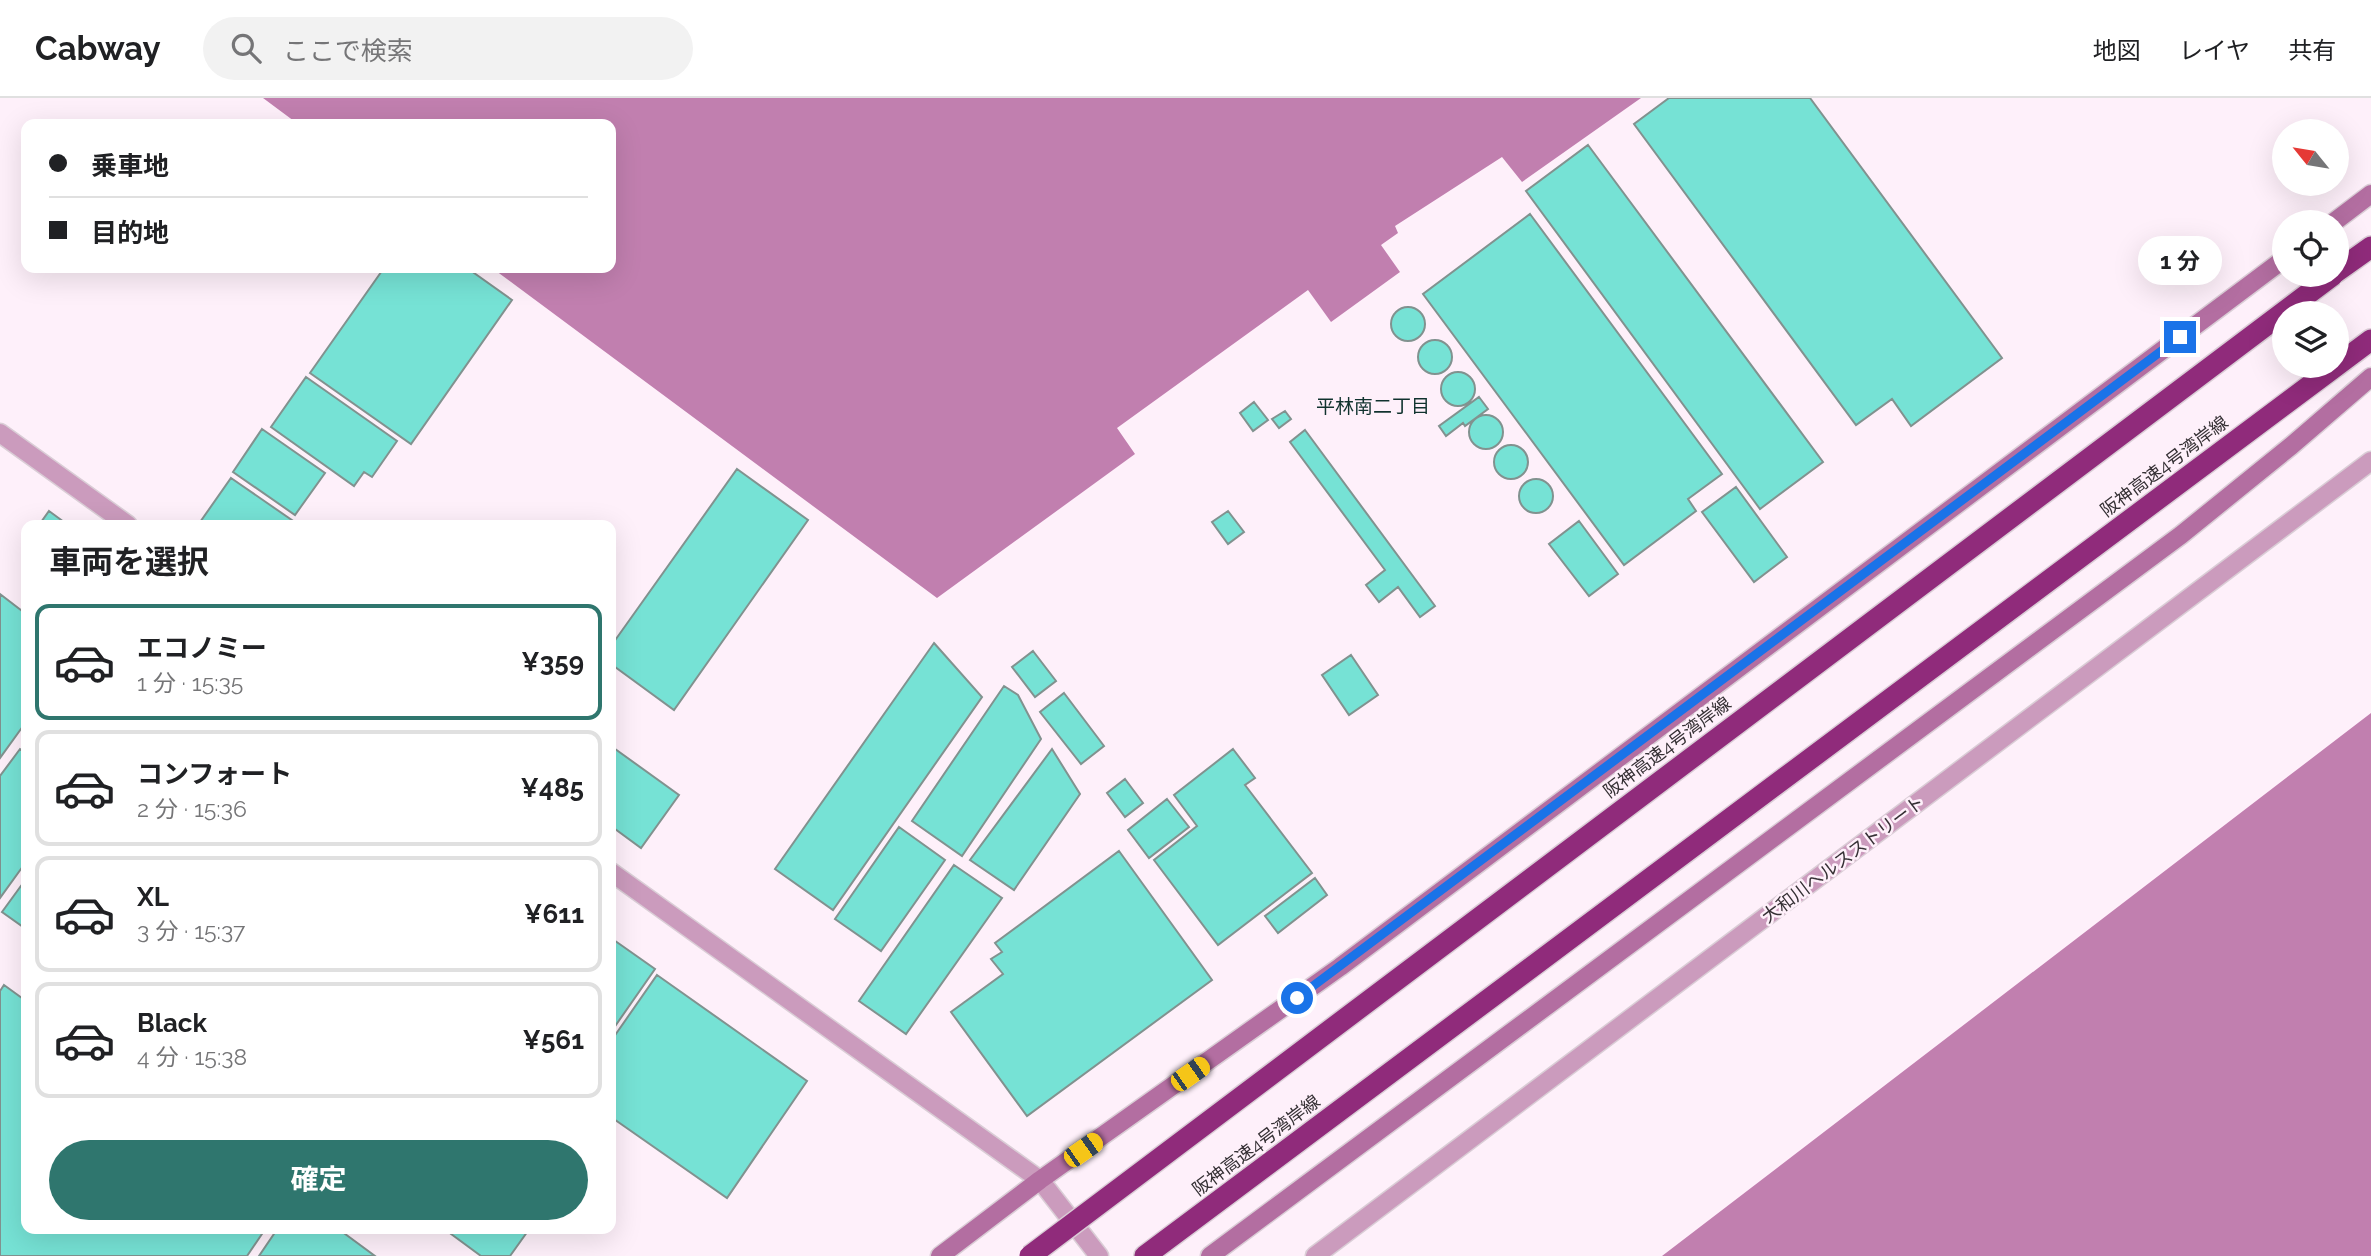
<!DOCTYPE html>
<html lang="ja">
<head>
<meta charset="utf-8">
<style>
  body { margin:0; font-family:Raleway,"Noto Sans JP",sans-serif; background:#f2f2f2; color:#202124; height:100vh; display:flex; flex-direction:column; font-size:26px; white-space:nowrap }
  * { box-sizing:border-box; margin:0 }
  p { font-size:23px; color:#757577 }
  .icon { flex:none; width:38px; height:38px; fill:none; stroke:currentColor; stroke-width:2; stroke-linecap:round; stroke-linejoin:round }
  .map { position:relative; flex:1; overflow:hidden }
  .drawer { position:absolute; left:21px; top:422px; width:595px; height:714px; display:flex; flex-direction:column; background:#fff; border-radius:14px; box-shadow:0 7px 28px #0002 }
  .drawer>* { flex:none }
  .banner { position:absolute; left:21px; top:21px; width:595px; height:154px; border-radius:14px; box-shadow:0 7px 28px #0002; display:grid; align-content:center; height:154px; padding:0 28px; background:#fff }
  .needle { width:46px; rotate:300deg }
  .buttons { position:absolute; left:2272px; top:21px; display:grid; gap:14px }
  .buttons a { display:grid; place-items:center; width:77px; height:77px; border-radius:50%; background:#fff; box-shadow:0 7px 28px #0002; font-size:35px }
  .end { position:absolute; width:32px; height:32px; margin:-16px; border:9px solid #1a73e8; background:#fff; box-shadow:0 0 0 4px #fff }
  .from { border-radius:50% }
  .bubble { position:absolute; height:49px; border-radius:24px; background:#fff; box-shadow:0 7px 28px #0002; font-size:23px; font-weight:700; line-height:49px; text-align:center }
  .car { position:absolute; width:21px; height:42px; margin:-21px -10px; border-radius:9px; box-shadow:0 0 5px 2px #0007; background:linear-gradient(#f5c518 24%,#345 0 40%,#f5c518 0 76%,#345 0 86%,#f5c518 0) }
  .banner b { display:flex; align-items:center; gap:24px; height:66px; font-size:26px }
  .banner b+b { border-top:2px solid #e0e0e0 }
  .banner i { width:18px; height:18px; background:#202124 }
  ul { padding:0; list-style:none }
  li { display:flex; align-items:center; gap:21px; height:116px; margin:0 14px 10px; padding:0 14px; border:4px solid #e0e0e0; border-radius:14px }
  li div { flex:1 }
  li b { display:block; font-size:26px }
  li em { font-style:normal; font-weight:700 }
  li.current { border-color:#2f766e }
  li>.icon { width:63px; height:63px; stroke-width:1.5 }
  h2 { padding:0 28px; font-size:32px; line-height:84px }
  .button { display:flex; gap:14px; margin-top:auto; padding:14px 28px }
  .button a { flex:1; height:80px; border-radius:42px; background:#2f766e; color:#fff; font-size:28px; font-weight:700; line-height:80px; text-align:center }
  header { display:flex; align-items:center; gap:42px; box-sizing:border-box; height:98px; padding:0 35px; background:#fff; border-bottom:2px solid #e0e0e0 }
  header strong { font-size:33px }
  nav { display:flex; gap:38px; margin-inline-start:auto; font-size:24px }
  .search { width:490px; height:63px; background:#f2f2f2; display:flex; align-items:center; gap:18px; box-sizing:border-box; padding:0 24px; border-radius:38px; color:#757577; font-size:26px }
  .map>svg:first-child { display:block }
  .water { fill:#c17faf }
  .building { fill:#76e2d5; stroke:#81928f; stroke-width:2 }
  .lines { fill:none; stroke-linecap:round; stroke-linejoin:round }
  .street-casing { stroke:#dacdd6; stroke-width:21 }
  .secondary-casing { stroke:#dacdd6; stroke-width:21 }
  .highway-casing { stroke:#dacdd6; stroke-width:24 }
  .street { stroke:#cb9bbd; stroke-width:18 }
  .secondary { stroke:#b36ea1; stroke-width:18 }
  .highway { stroke:#902b7b; stroke-width:21 }
  .highway-bridge-casing { stroke:#dacdd6; stroke-width:24; stroke-linecap:butt }
  .highway-bridge { stroke:#902b7b; stroke-width:21 }
  .route { stroke:#1a73e8; stroke-width:9 }
  .labels { text-anchor:middle; dominant-baseline:central; stroke-width:5; stroke-linejoin:round; paint-order:stroke }
  .street-label { font-size:18px; fill:#353034; stroke:#fef0fa }
  .neighbourhood-label { font-size:19px; fill:#10322e; stroke:#fef0fa }
</style>
</head>
<body>
<header>
<strong>Cabway</strong>
<div class="search"><svg class="icon" aria-label="search" viewBox="0 0 24 24"><circle cx="10" cy="10" r="6"/><path d="M15 15l6 6"/></svg>ここで検索</div>
<nav><a>地図</a><a>レイヤ</a><a>共有</a></nav>
</header>
<div class="map">
<svg width="2371" height="1158" viewBox="0 0 2371 1158">
  <rect width="100%" height="100%" fill="#fef0fa"/>
  <path class="water" d="M263 0H1641L1522 84 1502 59 1395 128 1398 135 1381 147 1400 174 1331 224 1308 192 1117 330 1135 356 937 500 492 170H611V26H298Z
    M2371 615V1158H1662Z"/>
  <path class="building" d="M1669 0H1810L2002 260 1911 328 1892 301 1856 327 1634 26Z
    M1588 47 1823 364 1760 411 1526 93Z
    M1530 116 1722 376 1688 401 1696 413 1624 467 1423 196Z
    M384 170H467L512 202 411 346 310 275Z
    M1391 226a17 17 0 1 1 34 0a17 17 0 1 1-34 0Z
    M1418 259a17 17 0 1 1 34 0a17 17 0 1 1-34 0Z
    M1441 291a17 17 0 1 1 34 0a17 17 0 1 1-34 0Z
    M306 279 397 343 372 379 364 374 354 388 271 329Z
    M1479 299 1488 311 1465 328 1463 325 1446 338 1439 328Z
    M1254 304 1268 322 1253 333 1240 315Z
    M1285 313 1291 321 1279 330 1272 321Z
    M1469 334a17 17 0 1 1 34 0a17 17 0 1 1-34 0Z
    M262 331 325 375 295 417 233 374Z
    M1305 332 1435 508 1420 519 1398 489 1379 504 1366 487 1385 472 1290 344Z
    M1494 364a17 17 0 1 1 34 0a17 17 0 1 1-34 0Z
    M737 371 808 422 674 612 611 566V548Z
    M231 380 299 427H198Z
    M1519 398a17 17 0 1 1 34 0a17 17 0 1 1-34 0Z
    M1736 389 1787 459 1754 484 1702 414Z
    M49 413 68 427H39Z
    M1228 413 1244 434 1228 446 1212 424Z
    M1579 423 1618 476 1589 498 1549 446Z
    M0 496 26 516V624L0 660Z
    M934 545 982 599 833 812 775 771Z
    M1033 553 1056 583 1035 599 1012 569Z
    M1351 557 1378 597 1349 617 1322 577Z
    M1004 588 1018 597 1041 641 962 758 912 723Z
    M1064 595 1104 648 1081 666 1040 614Z
    M611 648 679 697 641 750 611 728Z
    M20 651 26 655V764L0 800V678Z
    M1052 651 1080 696 1014 792 970 762Z
    M1233 651 1255 680 1245 687 1312 775 1218 847 1154 762 1197 728 1174 697Z
    M1125 681 1143 705 1125 719 1107 695Z
    M1167 701 1189 729 1149 760 1128 732Z
    M899 729 945 762 881 853 835 821Z
    M1119 753 1212 882 1027 1018 951 914 1003 876 991 861 1002 854 995 845Z
    M954 767 1002 800 906 936 859 903Z
    M1315 780 1327 797 1278 835 1265 818Z
    M26 781V831L2 814Z
    M611 840 655 871 611 934Z
    M657 877 807 983 727 1100 611 1019V943Z
    M4 887 26 903V1130H266L247 1158H0V893Z
    M278 1130H337L375 1158H259Z
    M443 1130H530L510 1158H481Z"/>
  <g class="lines">
    <g class="street-casing">
      <path id="street" d="M0 335 128 427
        M611 774 1040 1082 1099 1158
        M1315 1158 2371 363"/>
    </g>
    <g class="secondary-casing">
      <path id="secondary" d="M2334 124 2371 96
        M940 1158 1040 1082 1340 869 2284 161
        M1210 1158 2181 437 2291 348 2371 279"/>
    </g>
    <g class="highway-casing">
      <path id="highway" d="M2336 174 2371 149
        M2336 268 2371 242
        M1145 1158 2336 268"/>
    </g>
    <use href="#street" class="street"/>
    <use href="#secondary" class="secondary"/>
    <use href="#highway" class="highway"/>
    <g class="highway-bridge-casing">
      <path id="highway-bridge" d="M1030 1158 2333 177"/>
    </g>
    <use href="#highway-bridge" class="highway-bridge"/>
  </g>
  <g class="lines">
    <path class="route" d="M1297 900 2180 239"/>
  </g>
  <g class="labels">
    <g class="street-label">
      <text transform="translate(2164 368) rotate(-37)">阪神高速4号湾岸線</text>
      <text transform="translate(1667 649) rotate(-37)">阪神高速4号湾岸線</text>
      <text transform="translate(1843 761) rotate(-37)">大和川ヘルスストリート</text>
      <text transform="translate(1256 1047) rotate(-37)">阪神高速4号湾岸線</text>
    </g>
    <g class="neighbourhood-label">
      <text x="1373" y="308">平林南二丁目</text>
    </g>
  </g>
</svg>
<div class="buttons">
<a><svg class="needle" viewBox="-14 -14 28 28"><path d="M0-13l5 13h-10z" fill="#e53935"/><path d="M0 13l5-13h-10z" fill="#757577"/></svg></a>
<a><svg class="icon" aria-label="locate" viewBox="0 0 24 24"><circle cx="12" cy="12" r="6"/><path d="M12 2v4M12 18v4M2 12h4M18 12h4"/></svg></a>
<a><svg class="icon" aria-label="layers" viewBox="0 0 24 24"><path d="M12 4l9 5-9 5-9-5zM3 14l9 5 9-5"/></svg></a>
</div>
<i class="end from" style="left:1297px;top:900px"></i>
<i class="end" style="left:2180px;top:239px"></i>
<div class="bubble" style="left:2138px;top:138px;width:84px">1 分</div>
<i class="car" style="left:1190px;top:976px;rotate:55deg"></i>
<i class="car" style="left:1083px;top:1052px;rotate:55deg"></i>
<div class="banner">
<b><i class="from"></i>乗車地</b>
<b><i></i>目的地</b>
</div>
<section class="drawer">
<h2>車両を選択</h2>
<ul>
<li class="current"><svg class="icon" aria-label="car" viewBox="0 0 24 24"><path d="M5 17H2v-5l4-1 3-4h7l3 4 3 1v5h-3M9 17h6M6 11h13"/><circle cx="7" cy="17" r="2"/><circle cx="17" cy="17" r="2"/></svg><div><b>エコノミー</b><p>1 分 · 15:35</p></div><em>¥359</em></li>
<li><svg class="icon" aria-label="car" viewBox="0 0 24 24"><path d="M5 17H2v-5l4-1 3-4h7l3 4 3 1v5h-3M9 17h6M6 11h13"/><circle cx="7" cy="17" r="2"/><circle cx="17" cy="17" r="2"/></svg><div><b>コンフォート</b><p>2 分 · 15:36</p></div><em>¥485</em></li>
<li><svg class="icon" aria-label="car" viewBox="0 0 24 24"><path d="M5 17H2v-5l4-1 3-4h7l3 4 3 1v5h-3M9 17h6M6 11h13"/><circle cx="7" cy="17" r="2"/><circle cx="17" cy="17" r="2"/></svg><div><b>XL</b><p>3 分 · 15:37</p></div><em>¥611</em></li>
<li><svg class="icon" aria-label="car" viewBox="0 0 24 24"><path d="M5 17H2v-5l4-1 3-4h7l3 4 3 1v5h-3M9 17h6M6 11h13"/><circle cx="7" cy="17" r="2"/><circle cx="17" cy="17" r="2"/></svg><div><b>Black</b><p>4 分 · 15:38</p></div><em>¥561</em></li>
</ul>
<div class="button"><a>確定</a></div>
</section>
</div>
</body>
</html>
